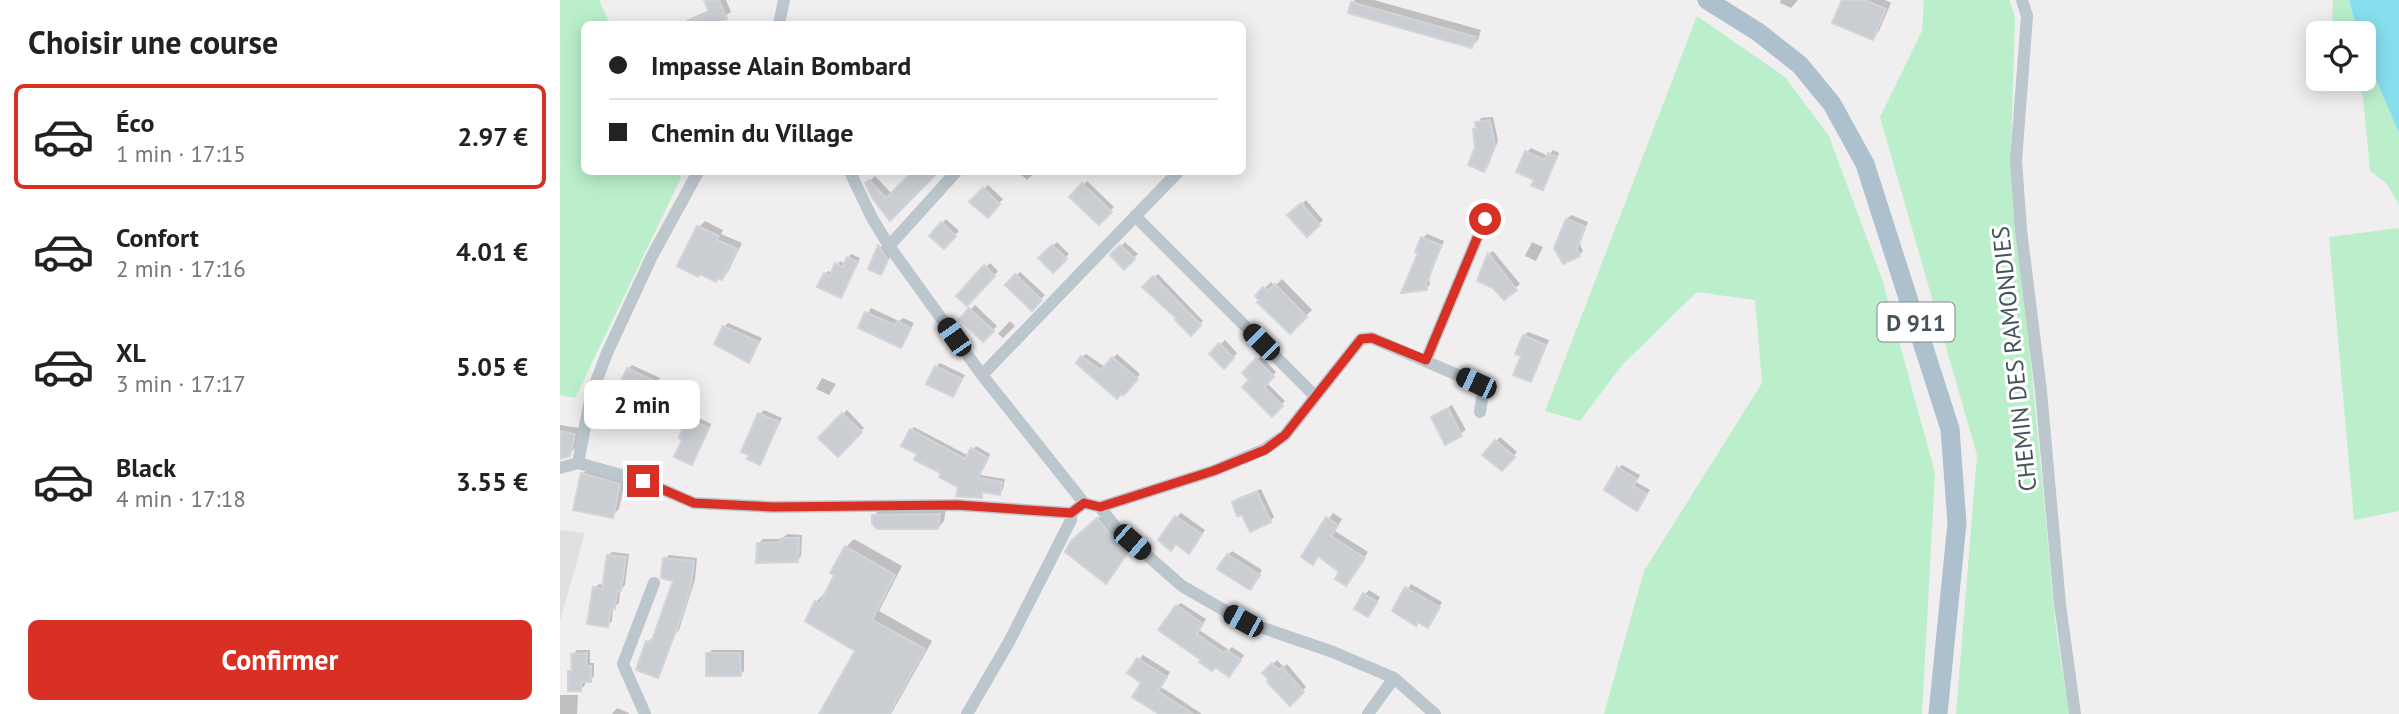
<!DOCTYPE html>
<html lang="fr">
<head>
<meta charset="utf-8">
<style>
  body { margin:0; font-family:"PT Sans",sans-serif; background:#f2f2f2; color:#222; height:100vh; display:flex; flex-direction:column; font-size:26px; white-space:nowrap }
  * { box-sizing:border-box; margin:0 }
  p { font-size:23px; color:#767676 }
  .icon { flex:none; width:38px; height:38px; fill:none; stroke:currentColor; stroke-width:2; stroke-linecap:round; stroke-linejoin:round }
  .map { position:relative; flex:1; overflow:hidden }
  .details { display:flex; flex-direction:column; background:#fff; width:560px }
  .details>* { flex:none }
  .hud { position:absolute; left:21px; top:21px; width:665px; height:154px; border-radius:10px; box-shadow:0 4px 18px #0003; display:grid; align-content:center; height:154px; padding:0 28px; background:#fff }
  .fabs { position:absolute; left:1746px; top:21px; display:grid; gap:14px }
  .fabs a { display:grid; place-items:center; width:70px; height:70px; border-radius:10px; background:#fff; box-shadow:0 4px 18px #0003; font-size:35px }
  .end { position:absolute; width:32px; height:32px; margin:-16px; border:9px solid #d93025; background:#fff; box-shadow:0 0 0 4px #fff }
  .from { border-radius:50% }
  .bubble { position:absolute; height:49px; border-radius:10px; background:#fff; box-shadow:0 4px 18px #0003; font-size:23px; font-weight:700; line-height:49px; text-align:center }
  .car { position:absolute; width:21px; height:42px; margin:-21px -10px; border-radius:9px; box-shadow:0 0 5px 2px #0007; background:linear-gradient(#222 24%,#8ab4d8 0 40%,#222 0 76%,#8ab4d8 0 86%,#222 0) }
  .hud b { display:flex; align-items:center; gap:24px; height:66px; font-size:26px }
  .hud b+b { border-top:2px solid #e0e0e0 }
  .hud i { width:18px; height:18px; background:#222 }
  ul { padding:0; list-style:none }
  li { display:flex; align-items:center; gap:21px; height:105px; margin:0 14px 10px; padding:0 14px; border:4px solid transparent; border-radius:10px }
  li div { flex:1 }
  li b { display:block; font-size:26px }
  li em { font-style:normal; font-weight:700 }
  li.selected { border-color:#d93025 }
  li>.icon { width:63px; height:63px; stroke-width:1.5 }
  h2 { padding:0 28px; font-size:32px; line-height:84px }
  .action { display:flex; gap:14px; margin-top:auto; padding:14px 28px }
  .action a { flex:1; height:80px; border-radius:10px; background:#d93025; color:#fff; font-size:28px; font-weight:700; line-height:80px; text-align:center }
  main { display:flex; flex:1; min-height:0 }
  .map>svg:first-child { display:block }
  .education { fill:#e1dfe0 }
  .green { fill:#bbefcb }
  .water { fill:#87dfed }
  .shadow { fill:#0003 }
  .building { fill:#caced3; stroke:#d1d4d9; stroke-width:2 }
  .lines { fill:none; stroke-linecap:round; stroke-linejoin:round }
  .minor { stroke:#bcc6cd; stroke-width:12 }
  .primary { stroke:#adc0cd; stroke-width:19 }
  .route { stroke:#d93025; stroke-width:9 }
  .labels { text-anchor:middle; dominant-baseline:central; stroke-width:6; stroke-linejoin:round; paint-order:stroke }
  .shield { fill:#fff; stroke:#7e878c; stroke-width:2 }
  .shield-label { font-size:23px; font-weight:bold; fill:#46535b }
  .street-label { font-size:24px; fill:#46535b; stroke:#fff }
</style>
</head>
<body>
<main>
<section class="details">
<h2>Choisir une course</h2>
<ul>
<li class="selected"><svg class="icon" aria-label="car" viewBox="0 0 24 24"><path d="M5 17H2v-5l4-1 3-4h7l3 4 3 1v5h-3M9 17h6M6 11h13"/><circle cx="7" cy="17" r="2"/><circle cx="17" cy="17" r="2"/></svg><div><b>Éco</b><p>1 min · 17:15</p></div><em>2.97 €</em></li>
<li><svg class="icon" aria-label="car" viewBox="0 0 24 24"><path d="M5 17H2v-5l4-1 3-4h7l3 4 3 1v5h-3M9 17h6M6 11h13"/><circle cx="7" cy="17" r="2"/><circle cx="17" cy="17" r="2"/></svg><div><b>Confort</b><p>2 min · 17:16</p></div><em>4.01 €</em></li>
<li><svg class="icon" aria-label="car" viewBox="0 0 24 24"><path d="M5 17H2v-5l4-1 3-4h7l3 4 3 1v5h-3M9 17h6M6 11h13"/><circle cx="7" cy="17" r="2"/><circle cx="17" cy="17" r="2"/></svg><div><b>XL</b><p>3 min · 17:17</p></div><em>5.05 €</em></li>
<li><svg class="icon" aria-label="car" viewBox="0 0 24 24"><path d="M5 17H2v-5l4-1 3-4h7l3 4 3 1v5h-3M9 17h6M6 11h13"/><circle cx="7" cy="17" r="2"/><circle cx="17" cy="17" r="2"/></svg><div><b>Black</b><p>4 min · 17:18</p></div><em>3.55 €</em></li>
</ul>
<div class="action"><a>Confirmer</a></div>
</section>
<div class="map">
<svg width="1839" height="714" viewBox="0 0 1839 714">
  <rect width="100%" height="100%" fill="#f0eeee"/>
  <path class="education" d="M0 530 25 533 0 621Z"/>
  <path class="green" d="M0 0H39L50 24H24V172H118L121 178 15 398 0 395Z
    M1364 0H1449L1455 16 1451 151 1496 629 1509 714H1396L1417 455 1320 117 1362 31Z
    M1773 0H1789L1798 33H1778L1772 18Z
    M1137 16 1225 77 1269 136 1322 279 1375 473 1362 714H1044L1084 571 1202 383 1195 300 1137 292 1062 365 1020 421 985 411Z
    M1804 52 1839 133V205L1826 183 1810 171 1803 96 1796 79H1804Z
    M1839 228V511L1794 520 1769 237Z"/>
  <path class="water" d="M1789 0H1839V133L1804 52V33H1798Z"/>
  <path class="shadow" d="M143 0H166L171 12 157 21 159 24H118L148 11Z
    M795 0H814L921 30 918 40 912 46 793 2Z
    M1221 0H1238L1231 8 1220 3Z
    M1283 0H1325L1331 3 1319 31 1312 38Z
    M933 117 938 141 928 166 924 170 917 147 915 130 921 118Z
    M971 148 988 156 993 150 999 153 986 184 983 188 967 152Z
    M354 172H376L331 219 307 184 315 176 332 194Z
    M458 172H475L467 180Z
    M527 181 554 207 539 223 512 197Z
    M428 185 443 199 427 216 412 202Z
    M746 200 763 220 747 235 730 215Z
    M1011 215 1028 222 1020 244 1023 251 1019 255 996 248 1007 219Z
    M386 219 399 231 383 247 371 236Z
    M145 221 163 230 161 234 182 243 168 272 162 278 119 265 139 227Z
    M867 234 884 241 869 279 870 284 866 289 863 238Z
    M497 242 509 254 493 270 481 258Z
    M565 242 578 254 564 267 552 255Z
    M972 242 983 247 976 261 965 256Z
    M323 243 331 255 321 273 310 268Z
    M933 251 960 284 944 297 934 286 919 280 929 254Z
    M291 254 300 258 281 296 265 274 268 271 273 273 280 261 285 264Z
    M430 263 438 271 407 304 398 296Z
    M460 272 485 295 472 308 447 285Z
    M598 274 643 321 631 334 619 319 584 287Z
    M722 279 752 310 730 332 697 296 711 282 715 286Z
    M415 305 437 326 423 340 402 319Z
    M311 308 339 321 343 318 354 323 341 346 300 327Z
    M450 321 455 326 443 338 438 334Z
    M168 323 202 338 189 361 164 327Z
    M968 332 989 340 974 376 970 380 963 355 964 336Z
    M665 340 677 353 664 367 651 354Z
    M526 354 545 367 557 354 580 374 563 393 522 357Z
    M701 356 716 372 706 382 725 401 712 415 692 380 685 373Z
    M380 363 405 375 393 395 376 367Z
    M72 365 100 378 90 396 76 390 72 394 68 369Z
    M262 378 276 384 269 395 256 389Z
    M892 405 906 430 886 442 873 417Z
    M204 410 222 418 203 459 199 463 200 414Z
    M287 410 304 428 278 454 260 437Z
    M133 415 151 424 135 459 131 463 129 419Z
    M0 425 20 428 15 448 9 454 0 452Z
    M354 427 409 456 416 446 430 454 420 475 445 479 443 489 440 493 425 491 421 496 400 486 359 453 351 430Z
    M940 437 957 452 942 469 925 454Z
    M1062 465 1080 475 1076 482 1090 490 1077 508 1059 468Z
    M29 467 66 477 59 509 52 516 23 474Z
    M701 489 714 517 710 521 674 502 678 498Z
    M386 508 384 521 378 528 314 515 321 509Z
    M544 513 574 545 551 576 520 535Z
    M621 513 645 530 633 548 617 517Z
    M773 513 782 519 775 531 808 552 786 584 781 571 759 554 752 563 743 557Z
    M227 534 242 535 241 556 237 561 199 543 203 539H222Z
    M294 539 342 566 319 611 372 641 331 714H261L297 650 256 602 264 594 266 595 286 547Z
    M672 551 702 570 694 584 668 555Z
    M52 552 69 554 65 585 60 591 59 603 53 608 52 621 48 625 35 588 39 584 44 585 48 556Z
    M109 555 137 558 135 580 119 630 115 634 101 672 97 676 88 642 92 638 94 639 115 579 105 559Z
    M851 584 882 602 871 622 834 611Z
    M809 590 820 597 812 611 805 594Z
    M621 603 646 619 639 630 669 650 672 647 684 655 673 671 656 665 617 606Z
    M17 650H30V663H34V676L30 680H25V685L21 689 9 672 13 668V654Z
    M152 650H184V671L180 674 148 654Z
    M583 655 610 672 601 687 642 714H601L584 682 569 673Z
    M717 660 724 667 727 664 746 687 730 703 705 673Z
    M0 695H18L17 714H0Z
    M57 708 69 713V714H52Z"/>
  <path class="building" d="M144 0H159L167 19 153 24H121L149 13Z
    M1282 0H1305L1326 9 1313 40 1272 23Z
    M791 2 916 37 912 48 788 13Z
    M930 120 935 146 924 172 908 165 915 147 913 129H916L915 122Z
    M965 151 985 160 988 153 997 157 983 190 971 186 974 180 956 172Z
    M352 172H378L330 221 312 198 305 183 309 180 326 198Z
    M522 183 552 212 539 225 509 197Z
    M423 188 440 204 428 218 409 202Z
    M741 203 760 225 747 237 727 215Z
    M1006 219 1025 226 1017 249 1020 256 1003 264 994 248Z
    M381 222 396 236 384 249 369 236Z
    M137 226 159 236 157 240 178 249 162 280 158 278 156 282 140 274 138 277 117 266Z
    M861 237 881 245 866 285 867 290 841 293 858 253 855 252Z
    M318 245 328 260 321 275 308 269Z
    M492 245 507 259 493 273 478 258Z
    M560 245 575 259 564 270 550 255Z
    M928 253 957 290 944 300 933 288 917 281Z
    M287 257 298 262 281 298 257 287 264 273 270 276 275 263 282 267Z
    M424 265 435 276 407 306 396 296Z
    M455 274 482 300 472 311 445 285Z
    M593 276 641 325 631 336 615 320 617 319 582 287Z
    M715 284 747 317 730 334 697 302 699 300 695 296 703 287 707 291Z
    M409 308 434 331 423 342 399 319Z
    M305 312 335 325 337 321 351 328 341 348 298 328Z
    M163 326 199 342 189 363 154 344Z
    M963 335 986 345 971 382 953 375 961 356 955 354Z
    M659 343 674 358 664 369 649 354Z
    M521 356 541 370 552 357 578 379 563 396 561 394 557 399 516 363Z
    M696 358 714 377 704 387 723 406 712 417 682 387 689 380 682 373Z
    M375 366 402 379 393 397 366 384Z
    M67 368 97 382 90 398 74 391 72 396 57 390Z
    M888 408 902 436 885 445 871 417Z
    M198 413 219 422 200 465 187 459 189 455 181 452Z
    M282 413 302 432 278 457 258 438Z
    M127 418 149 428 132 465 114 457 122 440 119 438Z
    M350 429 405 459 411 448 428 458 418 478 442 482 440 495 422 492V498L396 496 398 487 379 477 381 473 354 460 357 454 341 446Z
    M0 431 15 434 10 456 0 459Z
    M935 440 955 457 942 471 922 455Z
    M1057 467 1077 479 1073 486 1087 494 1077 511 1044 490Z
    M21 473 60 484 53 518 13 510Z
    M697 492 711 522 690 532 682 515 677 516 672 502Z
    M380 514 378 529H317L312 524V515Z
    M615 516 642 534 629 554 616 544 611 551 598 540Z
    M766 517 778 525 771 536 805 558 786 586 775 579 779 572 758 556 753 565 741 557Z
    M537 518 550 534 569 551 546 584 505 552 511 541Z
    M221 538H239L238 562 196 563 197 543 220 542Z
    M285 546 335 575 312 620 365 649 329 714H259L295 651 245 621 255 601 260 604 274 575 270 573Z
    M667 554 700 575 690 590 657 569Z
    M47 555 66 557 61 591H57L55 609 51 608 48 627 27 624 33 587 42 589Z
    M103 558 134 561 131 586 124 610 98 678 76 670 86 641 91 643 113 581 101 578Z
    M845 587 880 607 868 628 858 622 856 626 832 611Z
    M803 593 817 602 808 617 794 609Z
    M616 605 643 624 637 634 664 653 667 650 681 660 669 677 655 667 652 671 639 662 641 660 598 630Z
    M27 653 26 666H31V682H21V691H8V671H12L11 654Z
    M146 653H180L181 676H146Z
    M577 658 607 677 598 691 633 714H599L572 697 581 683 567 673Z
    M712 663 719 670 722 667 744 692 730 706 707 682 709 680 702 673Z"/>
  <g class="lines">
    <path class="minor" d="M1462 0 1467 16 1456 161 1461 230 1481 391 1500 604 1515 714
      M219 24 224 0
      M290 172 312 218 329 246 422 375 524 503
      M575 216 755 396
      M329 246 396 172
      M866 360 925 219
      M422 375 618 172
      M18 463 31 395 47 353 92 256 138 172
      M0 468 18 463 83 481 134 503 213 507 397 505 511 513 524 503
      M524 503 540 507 653 471 705 449 725 435 801 339 812 338 916 383 923 393 920 412
      M540 507 556 528 622 586 683 621 773 652 834 678 875 714
      M85 714 63 664 94 583
      M407 714 449 642 511 520V513
      M808 714 834 678"/>
    <path class="primary" d="M1147 0 1198 32 1240 65 1272 104 1305 164 1390 429 1397 523 1378 714"/>
  </g>
  <g class="lines">
    <path class="route" d="M83 481 134 503 213 507 397 505 511 513 524 503 540 507 653 471 705 450 725 435 801 339 812 338 866 360 925 219"/>
  </g>
  <g class="labels">
    <rect class="shield" x="1317.5" y="302.5" width="77" height="39" rx="5"/>
    <g class="shield-label">
      <text x="1356" y="322">D 911</text>
    </g>
    <g class="street-label">
      <text transform="translate(1454 359) rotate(-96)">CHEMIN DES RAMONDIES</text>
    </g>
  </g>
</svg>
<div class="fabs">
<a><svg class="icon" aria-label="locate" viewBox="0 0 24 24"><circle cx="12" cy="12" r="6"/><path d="M12 2v4M12 18v4M2 12h4M18 12h4"/></svg></a>
</div>
<i class="end from" style="left:925px;top:219px"></i>
<i class="end" style="left:83px;top:481px"></i>
<div class="bubble" style="left:24px;top:380px;width:116px">2 min</div>
<i class="car" style="left:394px;top:337px;rotate:325deg"></i>
<i class="car" style="left:701px;top:342px;rotate:315deg"></i>
<i class="car" style="left:916px;top:383px;rotate:295deg"></i>
<i class="car" style="left:572px;top:542px;rotate:131deg"></i>
<i class="car" style="left:683px;top:621px;rotate:299deg"></i>
<div class="hud">
<b><i class="from"></i>Impasse Alain Bombard</b>
<b><i></i>Chemin du Village</b>
</div>
</div>
</main>
</body>
</html>
